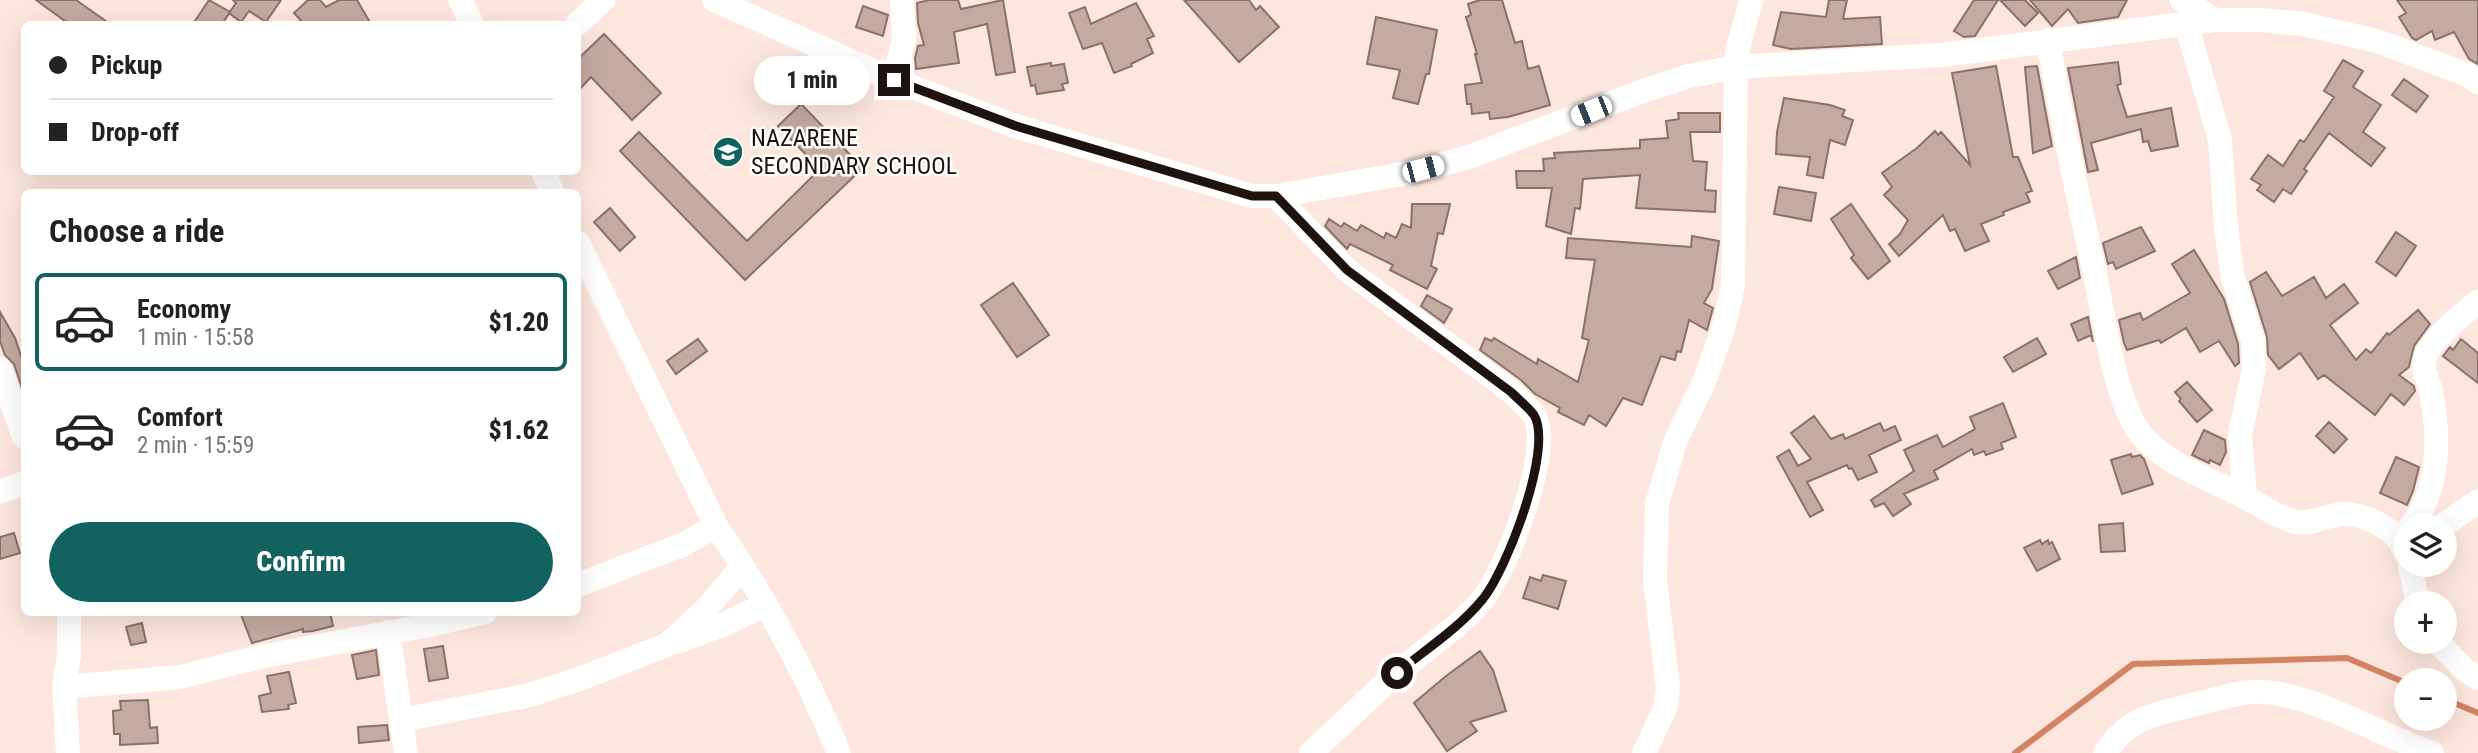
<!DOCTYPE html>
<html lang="en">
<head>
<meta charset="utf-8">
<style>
  body { margin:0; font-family:"Roboto Condensed",sans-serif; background:#f6f6f6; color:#222; height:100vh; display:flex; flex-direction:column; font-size:26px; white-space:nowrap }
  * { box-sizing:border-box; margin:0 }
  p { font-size:23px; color:#767676 }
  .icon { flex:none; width:38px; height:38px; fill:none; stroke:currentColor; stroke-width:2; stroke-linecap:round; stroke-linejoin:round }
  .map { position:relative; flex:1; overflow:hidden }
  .panel { position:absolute; left:21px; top:189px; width:560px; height:427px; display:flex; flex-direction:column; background:#fff; border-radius:10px; box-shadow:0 7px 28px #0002 }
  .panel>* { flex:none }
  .hud { position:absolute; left:21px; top:21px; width:560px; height:154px; border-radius:10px; box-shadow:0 7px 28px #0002; display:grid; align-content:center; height:154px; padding:0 28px; background:#fff }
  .buttons { position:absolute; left:2394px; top:514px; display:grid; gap:14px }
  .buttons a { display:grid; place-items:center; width:63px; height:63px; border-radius:50%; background:#fff; box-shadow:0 7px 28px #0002; font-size:35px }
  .end { position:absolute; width:32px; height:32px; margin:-16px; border:9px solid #1d1410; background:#fff; box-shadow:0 0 0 4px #fff }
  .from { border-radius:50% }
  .bubble { position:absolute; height:49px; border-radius:24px; background:#fff; box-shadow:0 7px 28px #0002; font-size:23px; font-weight:800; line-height:49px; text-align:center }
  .car { position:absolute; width:21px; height:42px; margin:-21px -10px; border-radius:9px; box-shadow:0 0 5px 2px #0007; background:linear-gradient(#fff 24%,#345 0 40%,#fff 0 76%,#345 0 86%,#fff 0) }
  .hud b { display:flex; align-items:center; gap:24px; height:66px; font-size:26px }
  .hud b+b { border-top:2px solid #e0e0e0 }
  .hud i { width:18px; height:18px; background:#222 }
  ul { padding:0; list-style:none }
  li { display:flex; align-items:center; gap:21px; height:98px; margin:0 14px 10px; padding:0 14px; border:4px solid transparent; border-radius:10px }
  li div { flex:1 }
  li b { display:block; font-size:26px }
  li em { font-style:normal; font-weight:800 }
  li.on { border-color:#126260 }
  li>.icon { width:63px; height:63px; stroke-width:1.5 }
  h2 { padding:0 28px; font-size:32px; line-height:84px }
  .action { display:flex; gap:14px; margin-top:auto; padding:14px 28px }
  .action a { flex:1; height:80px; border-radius:42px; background:#126260; color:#fff; font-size:28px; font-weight:800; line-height:80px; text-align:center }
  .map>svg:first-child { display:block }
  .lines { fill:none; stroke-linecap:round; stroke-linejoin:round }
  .stream { stroke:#d48362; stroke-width:6 }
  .building { fill:#c4aaa0; stroke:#8a7268; stroke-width:2 }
  .minor { stroke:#fff; stroke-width:24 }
  .route { stroke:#1d1410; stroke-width:9 }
  .labels { text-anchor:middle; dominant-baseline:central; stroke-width:5; stroke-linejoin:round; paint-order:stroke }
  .poi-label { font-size:24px; fill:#1d1410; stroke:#fff; text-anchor:start }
</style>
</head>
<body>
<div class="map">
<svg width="2478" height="753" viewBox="0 0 2478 753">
  <rect width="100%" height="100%" fill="#fce6dd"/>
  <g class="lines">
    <path class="stream" d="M2445 699 2478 713
      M2015 753 2133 664 2347 658 2406 683"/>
  </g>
  <path class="building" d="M36 0H76L110 24H69Z
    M209 0 230 12 222 24H193Z
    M233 0H281L266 22 249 11 241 22 229 13 236 3Z
    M308 0H320L326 7 339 0H357L371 24H304L294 13Z
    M929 0H958L961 9 1003 0 1015 72 996 75 987 24 954 32 959 63 916 69 915 58 918 46 924 45 918 23 917 3Z
    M1184 0H1249L1256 10 1260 6 1279 27 1239 62Z
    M1480 0H1502L1515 43 1522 41 1528 69 1539 66 1550 105 1508 117 1490 119 1489 112 1472 114 1471 104H1467L1465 85 1482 83 1475 54H1477L1466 17 1471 15 1468 4Z
    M1829 0H1847L1843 19 1880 17 1882 44 1791 49 1773 45 1781 12 1826 17Z
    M1974 0H1998L1975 36 1964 37 1954 31Z
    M2000 0H2025L2038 13 2025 26Z
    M2030 0H2127L2118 17 2078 23 2068 9 2052 26Z
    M2397 0H2478V64L2469 59 2454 32 2435 40 2432 31 2416 40 2412 38 2399 17 2406 13Z
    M1136 3 1154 36 1147 39 1153 53 1131 64 1132 66 1114 73 1102 43 1083 49 1069 13 1085 7 1091 24Z
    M863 6 888 15 883 36 856 27Z
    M1376 17 1437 30 1429 74H1426L1418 104 1393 98 1400 70 1367 64Z
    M604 34 661 93 632 120 591 77 578 91V59Z
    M2343 60 2363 71 2353 87 2381 105 2363 132 2385 148 2371 166 2329 133 2304 169 2307 171 2291 194 2283 189 2274 202 2257 190 2261 185 2251 179 2268 155 2283 166 2300 140 2304 142 2334 97 2324 91Z
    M2118 62 2121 84 2117 85 2127 117 2171 108 2178 146 2151 151 2148 141 2143 142 2141 129 2091 143 2098 170 2088 172 2068 68Z
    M1051 63V66L1064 64 1068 83 1062 84 1064 90 1037 94 1035 85 1031 86 1027 67Z
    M1996 66 2013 157H2018L2032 191 2026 193 2030 202 2003 212 2004 215 1981 224 1989 241 1965 251 1955 229 1950 231 1943 215 1899 256 1889 244 1900 234 1908 220 1884 195 1892 187 1882 173 1917 148 1935 131 1938 135 1941 132 1970 165 1952 73Z
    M2037 66 2052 146 2033 153 2025 67Z
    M2404 79 2428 96 2416 112 2392 95Z
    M1784 98 1830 105 1845 110 1842 116 1853 120 1845 145 1830 140 1823 178 1807 175 1810 157 1776 154 1777 132Z
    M801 104 863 168 745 280 620 151 639 132 747 241 820 169 778 126Z
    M1678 113H1720V132H1690L1693 161 1707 162 1705 190 1716 191 1715 212 1636 208 1640 175 1583 179 1580 209 1575 208 1571 234 1546 226 1552 188H1517L1516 171H1544L1543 159 1555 158 1554 153 1640 148V140L1668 138 1666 121 1679 119Z
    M1779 187 1816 193 1811 221 1774 214Z
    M1412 204H1450L1443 234 1438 233 1431 266 1437 269 1427 289 1390 270 1393 265 1350 244 1347 249 1325 226 1329 219 1341 227 1344 223 1357 231 1361 225 1384 238 1386 233 1396 238 1402 224 1411 228Z
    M1851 204 1890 261 1868 279 1851 258 1854 255 1831 219Z
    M610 208 635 237 620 251 594 222Z
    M2141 227 2155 251 2116 269 2113 262 2108 264 2103 243Z
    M2396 232 2416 246 2396 276 2376 262Z
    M1692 236 1719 241 1712 289 1704 303 1713 308 1707 330 1689 320 1681 352 1677 351 1675 360 1661 356 1642 405 1623 398 1606 426 1589 415 1584 425 1558 412 1560 408 1535 394 1521 380 1480 350 1485 338 1492 341 1494 338 1537 364 1538 359 1578 382 1589 340 1582 338 1595 260 1566 258 1568 238 1691 247Z
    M2194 250 2224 299 2238 344 2239 363 2235 366 2219 341 2200 352 2186 328 2161 343 2159 340 2127 350 2124 343 2119 320 2140 313 2143 320 2190 293 2172 264Z
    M2076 257 2080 278 2058 289 2048 271Z
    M2266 272 2282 296 2314 277 2326 298 2344 284 2358 303 2330 325 2356 360 2366 349 2371 353 2387 333 2389 335 2418 310 2430 324 2414 346 2409 367 2399 375 2414 386 2415 391 2404 405 2391 394 2375 415 2324 375 2318 379 2300 353 2279 369 2268 355 2267 337 2250 282Z
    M1013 283 1049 335 1017 357 981 305Z
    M1427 295 1452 309 1444 323 1421 306Z
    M0 312 15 338 24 365V394L14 364 5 355 0 341Z
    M2088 317 2093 342 2091 335 2078 341 2071 324Z
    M2037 338 2046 354 2013 372 2004 357Z
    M698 339 707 351 676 374 667 361Z
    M2461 339 2478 353V383L2443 356 2450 347 2453 350Z
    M2187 382 2212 410 2197 422 2179 401 2181 399 2175 392Z
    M2003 403 2016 437 2001 443 2003 449 1986 455 1984 451 1974 455 1972 449 1934 471 1938 479 1904 494 1911 504 1893 516 1884 503 1875 507 1871 500 1914 471 1904 450 1937 435 1943 447 1975 429 1970 417Z
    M1814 416 1831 439 1843 434 1845 439 1880 423 1884 431 1895 426 1901 440 1869 455 1877 472 1858 480 1852 468 1849 469 1847 465 1807 482 1823 510 1810 517 1777 457 1789 450 1798 466 1811 459 1791 433Z
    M2329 422 2347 439 2334 453 2316 436Z
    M2204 430 2225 440 2226 452 2220 465 2210 460 2209 463 2192 455Z
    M2131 454 2132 457 2140 455 2144 459 2153 484 2122 494 2111 460Z
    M2396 457 2419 467 2413 491 2407 505 2380 493Z
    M2123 523 2125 551 2101 552 2099 525Z
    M14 533 20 553 0 559V537Z
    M2040 540 2042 544 2048 540 2049 544 2052 542 2060 559 2037 571 2024 548Z
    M1543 575 1566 581 1558 609 1523 598 1530 577 1541 581Z
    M240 612H330L333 626 313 631 303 632V629L252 643Z
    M142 623 146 642 131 645 126 627Z
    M443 646 448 678 429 681 424 649Z
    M376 650 379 675 357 679 352 655Z
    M1480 651 1493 670 1506 711 1470 722 1477 731 1447 751 1414 703 1446 676Z
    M289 672 296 703 288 705 289 709 262 712 259 696 271 693 267 676Z
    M148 700 150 728 157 727 158 743 120 745V734H114L113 711 121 710 120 701Z
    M387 725 389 740 359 743 358 727Z"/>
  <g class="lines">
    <path class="minor" d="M460 0 472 24
      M714 0 894 80 1015 126 1252 196H1276L1402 174 1466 158 1640 92 1689 76 1736 67 1942 55 2215 20H2261L2303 24 2377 41 2468 75 2478 83
      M2182 0 2215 20
      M2186 23 2220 140 2226 228 2233 278 2253 341 2254 369 2240 435 2245 497
      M577 24 603 0
      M2048 40C2061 116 2076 190 2093 265 2103 309 2114 404 2143 437 2169 466 2210 479 2243 496 2261 505 2276 517 2295 522 2311 525 2327 515 2342 514 2361 513 2388 526 2399 540 2402 544 2404 550 2406 554
      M894 80 904 39 902 0
      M543 172 553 192
      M1276 196 1347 270 1512 392C1518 399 1528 407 1534 415 1554 449 1506 571 1482 600 1459 628 1425 649 1397 673 1368 699 1340 726 1311 753
      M578 243 716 526C766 599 805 671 839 753
      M0 369 24 437
      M0 492 24 483
      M2410 527C2440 490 2440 437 2431 392 2429 381 2422 372 2424 361 2427 342 2463 314 2478 301
      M2441 527 2478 501
      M2410 565 2418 604
      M578 585 682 545 716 526
      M388 632 406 753
      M677 642 727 623 766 604
      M2438 642 2466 671 2478 678
      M64 687 180 677 254 658 430 625 485 612
      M401 720 530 695 579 679 667 645 706 609 743 566
      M68 753 64 687 69 656V612
      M1644 753 1666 706 1668 687 1655 581 1657 504 1675 442 1704 382 1724 326 1733 285 1736 67 1738 48 1751 0
      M2105 753C2127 720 2147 716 2184 707 2206 702 2229 694 2252 692 2306 689 2379 735 2432 753"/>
  </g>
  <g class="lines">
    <path class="route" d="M894 80 1016 126 1252 196H1276L1347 270 1511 392C1518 399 1528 407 1534 415 1554 448 1506 572 1482 600 1459 628 1425 650 1397 673"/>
  </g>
  <defs>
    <g id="school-disc" transform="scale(1.575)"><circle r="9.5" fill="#126260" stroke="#fff"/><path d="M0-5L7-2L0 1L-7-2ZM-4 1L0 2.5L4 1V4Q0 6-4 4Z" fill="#fff"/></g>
  </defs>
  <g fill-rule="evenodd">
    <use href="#school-disc" x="728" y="152"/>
  </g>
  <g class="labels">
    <g class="poi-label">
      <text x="751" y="138">NAZARENE<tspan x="751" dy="28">SECONDARY SCHOOL</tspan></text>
    </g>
  </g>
</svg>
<div class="buttons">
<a><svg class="icon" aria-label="layers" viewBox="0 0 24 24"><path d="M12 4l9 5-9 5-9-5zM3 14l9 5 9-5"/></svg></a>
<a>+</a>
<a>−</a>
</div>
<i class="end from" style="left:1397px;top:673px"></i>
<i class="end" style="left:894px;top:80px"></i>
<div class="bubble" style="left:754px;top:56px;width:116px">1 min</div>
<i class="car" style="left:1591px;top:111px;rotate:248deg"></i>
<i class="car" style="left:1423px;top:169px;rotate:75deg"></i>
<div class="hud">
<b><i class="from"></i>Pickup</b>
<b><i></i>Drop-off</b>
</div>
<section class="panel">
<h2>Choose a ride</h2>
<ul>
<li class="on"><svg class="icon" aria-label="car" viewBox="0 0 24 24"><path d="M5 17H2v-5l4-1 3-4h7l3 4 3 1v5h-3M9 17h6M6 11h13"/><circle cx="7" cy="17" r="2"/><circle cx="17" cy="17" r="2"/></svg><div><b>Economy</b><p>1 min · 15:58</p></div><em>$1.20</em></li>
<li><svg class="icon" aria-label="car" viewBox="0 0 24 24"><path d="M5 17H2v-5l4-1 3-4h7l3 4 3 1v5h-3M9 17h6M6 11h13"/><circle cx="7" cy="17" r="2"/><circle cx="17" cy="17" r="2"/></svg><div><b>Comfort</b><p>2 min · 15:59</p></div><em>$1.62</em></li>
</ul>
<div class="action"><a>Confirm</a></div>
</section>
</div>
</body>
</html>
